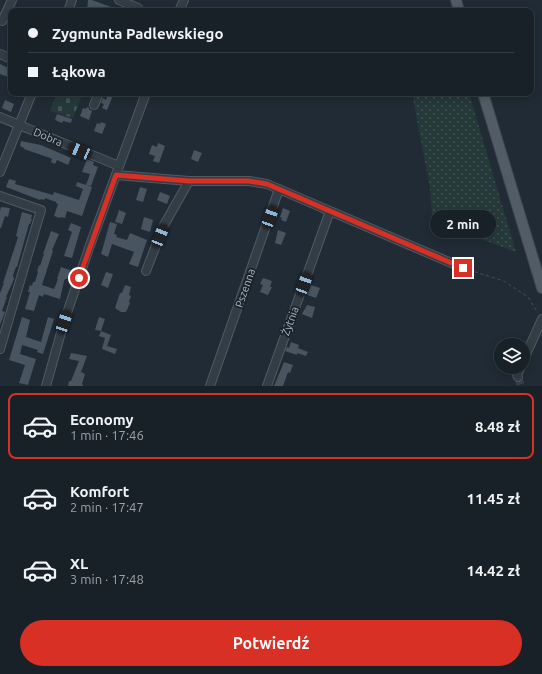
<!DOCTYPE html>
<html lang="pl">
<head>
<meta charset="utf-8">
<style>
  body { margin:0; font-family:Ubuntu,sans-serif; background:#212830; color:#f1f3f6; height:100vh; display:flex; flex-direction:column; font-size:15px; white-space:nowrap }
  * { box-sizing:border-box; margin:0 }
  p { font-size:13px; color:#9fa3a8 }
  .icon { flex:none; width:22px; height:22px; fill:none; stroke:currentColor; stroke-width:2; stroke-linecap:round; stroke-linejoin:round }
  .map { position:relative; height:386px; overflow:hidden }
  .details { display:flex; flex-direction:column; background:#182028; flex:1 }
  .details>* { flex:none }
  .hud { position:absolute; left:8px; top:8px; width:526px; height:88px; border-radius:8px; box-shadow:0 2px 10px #0003,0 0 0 1px #363e45; display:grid; align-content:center; height:88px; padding:0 20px; background:#182028 }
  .buttons { position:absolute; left:494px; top:338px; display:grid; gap:8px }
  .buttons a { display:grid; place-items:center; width:36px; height:36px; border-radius:50%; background:#182028; box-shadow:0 2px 10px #0003,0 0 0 1px #363e45; font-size:20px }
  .end { position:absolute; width:18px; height:18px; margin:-9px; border:5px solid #d93025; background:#fff; box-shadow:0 0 0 2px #fff }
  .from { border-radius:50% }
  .bubble { position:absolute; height:28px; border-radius:14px; background:#182028; box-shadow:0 2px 10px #0003,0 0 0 1px #363e45; font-size:13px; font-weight:600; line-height:28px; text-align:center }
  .car { position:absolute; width:12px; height:24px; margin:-12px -6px; border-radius:5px; box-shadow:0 0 3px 1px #0007; background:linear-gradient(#222 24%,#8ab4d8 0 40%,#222 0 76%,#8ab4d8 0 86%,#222 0) }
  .hud b { display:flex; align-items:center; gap:14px; height:38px; font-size:15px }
  .hud b+b { border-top:1px solid #363e45 }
  .hud i { width:10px; height:10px; background:#f1f3f6 }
  ul { padding:7px 0 0; list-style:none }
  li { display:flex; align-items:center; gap:12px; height:66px; margin:0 8px 6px; padding:0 12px; border:2px solid transparent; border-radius:8px }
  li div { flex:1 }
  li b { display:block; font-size:15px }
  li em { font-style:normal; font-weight:600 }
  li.on { border-color:#d93025 }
  li>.icon { width:36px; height:36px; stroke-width:1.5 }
  .button { display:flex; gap:8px; margin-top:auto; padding:8px 20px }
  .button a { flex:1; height:46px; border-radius:24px; background:#d93025; color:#fff; font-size:16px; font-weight:600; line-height:46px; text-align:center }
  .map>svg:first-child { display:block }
  .grass { fill:url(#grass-dots) }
  .cemetery { fill:url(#cemetery-stones) }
  .building { fill:#485561 }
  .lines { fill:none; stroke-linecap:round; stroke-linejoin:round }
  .minor-tunnel { stroke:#35404a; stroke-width:8; stroke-dasharray:8 4; stroke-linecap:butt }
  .minor-casing { stroke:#515a63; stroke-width:10 }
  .major-casing { stroke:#3d464f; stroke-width:12 }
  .path { stroke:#415455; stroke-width:1; stroke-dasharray:3 3; stroke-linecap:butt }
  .minor { stroke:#333d45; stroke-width:8 }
  .major { stroke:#515c66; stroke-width:10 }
  .route { stroke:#d93025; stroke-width:5 }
  .labels { text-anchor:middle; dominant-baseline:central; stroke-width:3.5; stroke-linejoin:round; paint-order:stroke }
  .street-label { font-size:11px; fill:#adb7c2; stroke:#19222a }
</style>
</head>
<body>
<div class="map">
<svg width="542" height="386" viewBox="0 0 542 386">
  <defs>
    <pattern id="grass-dots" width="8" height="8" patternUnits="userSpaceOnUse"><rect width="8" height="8" fill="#253938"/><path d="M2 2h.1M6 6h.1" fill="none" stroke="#425353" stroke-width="1.8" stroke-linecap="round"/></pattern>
    <pattern id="cemetery-stones" width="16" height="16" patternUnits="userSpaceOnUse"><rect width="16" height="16" fill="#253938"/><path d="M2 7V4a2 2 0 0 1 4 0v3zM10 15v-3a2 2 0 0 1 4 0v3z" fill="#425353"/></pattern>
  </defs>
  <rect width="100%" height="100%" fill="#202b35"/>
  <path class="grass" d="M412 93H469L516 252 438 223 432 215 430 188Z"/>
  <path class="cemetery" d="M57 93H83L73 118 50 111Z"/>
  <path class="building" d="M88 0H92L111 7 109 11H101L95 8 94 11H87Z
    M0 64 11 69V78L0 74Z
    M108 93H114L107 110 102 108 104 104 101 103 103 98 106 100Z
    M5 100 14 104 11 112 2 108Z
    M88 107 90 110 92 111 89 120 80 116 83 108 85 109Z
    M57 114 72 119 71 123 63 121 62 123 55 120Z
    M101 122 106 124 102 134 94 131 97 123 100 124Z
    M21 141 41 145 71 158 68 165 57 160 55 164 51 162 52 159 50 158 24 149V148L20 146Z
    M158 143 165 146 159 163 153 161 155 156 149 154 152 145 157 147Z
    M194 150 202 153 198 162 191 159Z
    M87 159 94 162 93 165 98 167 91 186 86 185 90 174 82 172Z
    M9 179 16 181 15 184 53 195 54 192 79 200 83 189 76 186 77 182 92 187 82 216 67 211 65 218 61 217 60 218 54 216 58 204 56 203V202L45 198 44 200 41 199 40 200 6 187Z
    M140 187 147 189 143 202 136 200Z
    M160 192 170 196 167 204 157 200Z
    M1 207 10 208 8 217 5 216 1 228H0V211Z
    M283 208 290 211 286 222 281 220 282 218 280 217Z
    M119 210 126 213 122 224 115 222Z
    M22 212 32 215 31 219H32L30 224H29L17 267H16L13 275 14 279 6 297H7L2 311 5 312 0 325V293L4 283H3L18 237 16 236Z
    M144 217 153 220 150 232 141 229Z
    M110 222 117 224 114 234 117 235 116 237 127 240 130 233 147 240 138 267 129 264 134 252 112 244 108 257 101 254Z
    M71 223 81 227 72 258 64 256 72 232 68 230Z
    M278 230 286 233 281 245 275 243Z
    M51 231 59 234 52 250 53 251 42 285 54 289 58 279H57L61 267 70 270 67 279H65L64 281 60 299 44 294 43 297 39 295 34 311 25 309 30 292H28L30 285 32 286 33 282H35L38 272 37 271 39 265 40 266 44 254H43Z
    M106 272 113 274 108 288 101 285Z
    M263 278 272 281 270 287H272L268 295 260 292 263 285 260 284Z
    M125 285 131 287 129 295 131 296 129 302 130 303 126 312H121L115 308 120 293H122Z
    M311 285 320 288 316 298 307 295Z
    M307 305 315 307 312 318 302 314Z
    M22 317 30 320 26 337 41 342 48 317 54 319 43 354 37 352 38 350 22 345 20 354 36 359 28 385 19 383 25 365 9 360Z
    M99 317 105 319 101 331 95 330Z
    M101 331 111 335 107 346 117 349 115 354 102 349 105 338 99 336Z
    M291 342 299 345 298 348 308 352 306 356 297 353V355L285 351 287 347 289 348Z
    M71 353 87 356 81 372 85 374 82 384 83 386H68L69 381H71L79 361 69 359Z
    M284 362 293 365 290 373 288 372 283 386H274Z"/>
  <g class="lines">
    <path class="minor-tunnel" d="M518 377 521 386"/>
    <g class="minor-casing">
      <path id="minor" d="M119 0 138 8 136 11
        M68 11 72 0
        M179 11 184 0
        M2 21 12 0
        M0 54 11 59
        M94 105 99 93
        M0 117 119 166
        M0 172 32 93
        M116 175 189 181H249L267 184 463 268
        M0 196 41 210 0 349
        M146 271 164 225 189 181
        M523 361 542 319
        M518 377 517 375 521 367
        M46 386 64 322 89 248 146 93
        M210 386 279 189
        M267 386 330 211"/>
    </g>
    <g class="major-casing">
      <path id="major" d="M456 0 459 11
        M483 93 542 288"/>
    </g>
    <path class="path" d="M469 270 504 281 528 297 538 313"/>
    <use href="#minor" class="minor"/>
    <use href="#major" class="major"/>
  </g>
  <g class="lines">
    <path class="route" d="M79 278 116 175 189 181H249L267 184 463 268"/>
  </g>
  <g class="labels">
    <g class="street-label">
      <text transform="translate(48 137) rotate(23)">Dobra</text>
      <text transform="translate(245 288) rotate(-71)">Pszenna</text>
      <text transform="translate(290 321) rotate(-70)">Żytnia</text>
    </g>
  </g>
</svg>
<div class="buttons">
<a><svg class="icon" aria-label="layers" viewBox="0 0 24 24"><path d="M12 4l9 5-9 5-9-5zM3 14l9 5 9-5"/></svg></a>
</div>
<i class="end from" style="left:79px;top:278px"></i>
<i class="end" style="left:463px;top:268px"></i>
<div class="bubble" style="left:430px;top:210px;width:66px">2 min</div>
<i class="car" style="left:80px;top:151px;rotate:293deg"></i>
<i class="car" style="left:270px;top:217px;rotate:20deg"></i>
<i class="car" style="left:160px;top:236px;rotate:22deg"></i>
<i class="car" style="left:304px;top:284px;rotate:20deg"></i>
<i class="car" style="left:64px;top:322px;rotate:18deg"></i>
<div class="hud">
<b><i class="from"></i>Zygmunta Padlewskiego</b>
<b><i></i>Łąkowa</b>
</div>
</div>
<section class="details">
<ul>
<li class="on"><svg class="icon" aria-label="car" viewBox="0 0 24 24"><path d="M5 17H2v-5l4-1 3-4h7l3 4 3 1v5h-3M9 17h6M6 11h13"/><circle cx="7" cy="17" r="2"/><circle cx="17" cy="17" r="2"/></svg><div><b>Economy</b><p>1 min · 17:46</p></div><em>8.48 zł</em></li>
<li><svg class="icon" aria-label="car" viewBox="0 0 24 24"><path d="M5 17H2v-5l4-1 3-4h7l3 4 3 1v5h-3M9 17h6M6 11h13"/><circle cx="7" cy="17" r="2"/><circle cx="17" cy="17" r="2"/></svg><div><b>Komfort</b><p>2 min · 17:47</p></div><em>11.45 zł</em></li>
<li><svg class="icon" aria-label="car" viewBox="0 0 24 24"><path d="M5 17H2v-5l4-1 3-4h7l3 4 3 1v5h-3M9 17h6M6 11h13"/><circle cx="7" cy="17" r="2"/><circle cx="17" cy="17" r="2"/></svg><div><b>XL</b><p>3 min · 17:48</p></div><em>14.42 zł</em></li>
</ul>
<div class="button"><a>Potwierdź</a></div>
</section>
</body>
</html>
